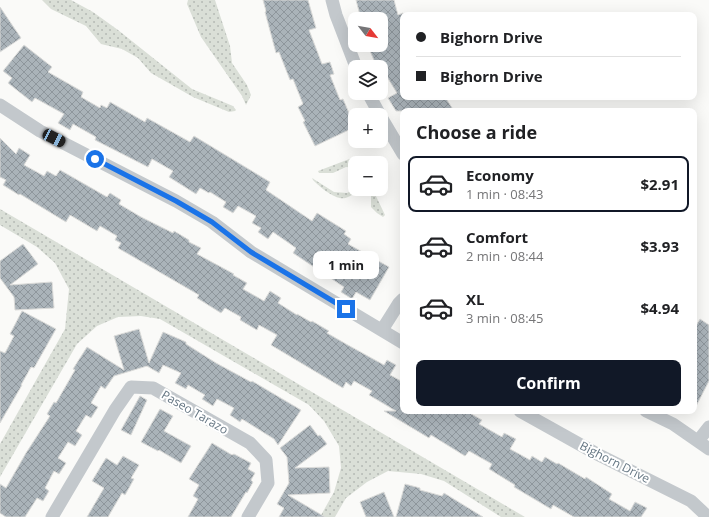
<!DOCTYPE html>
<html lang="en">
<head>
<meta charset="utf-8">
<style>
  body { margin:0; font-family:"Open Sans",sans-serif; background:#f6f6f6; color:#202124; height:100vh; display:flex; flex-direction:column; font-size:15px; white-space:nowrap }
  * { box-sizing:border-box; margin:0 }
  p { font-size:13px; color:#757577 }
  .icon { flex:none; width:22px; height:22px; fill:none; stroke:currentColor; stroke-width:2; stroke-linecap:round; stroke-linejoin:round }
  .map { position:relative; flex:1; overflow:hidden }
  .drawer { position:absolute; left:400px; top:108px; width:297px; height:306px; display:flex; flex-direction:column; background:#fff; border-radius:8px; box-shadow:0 4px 16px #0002 }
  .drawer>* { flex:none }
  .top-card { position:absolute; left:400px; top:12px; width:297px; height:88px; border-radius:8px; box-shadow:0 4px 16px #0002; display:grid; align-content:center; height:88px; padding:0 16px; background:#fff }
  .needle { width:26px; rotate:121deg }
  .controls { position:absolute; left:348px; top:12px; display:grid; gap:8px }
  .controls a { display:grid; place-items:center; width:40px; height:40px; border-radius:8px; background:#fff; box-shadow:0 4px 16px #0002; font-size:20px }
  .end { position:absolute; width:18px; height:18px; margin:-9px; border:5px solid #1a73e8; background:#fff; box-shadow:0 0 0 2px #fff }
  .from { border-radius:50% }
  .bubble { position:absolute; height:28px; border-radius:8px; background:#fff; box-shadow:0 4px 16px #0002; font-size:13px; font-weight:700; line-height:28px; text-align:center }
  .car { position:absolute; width:12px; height:24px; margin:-12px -6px; border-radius:5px; box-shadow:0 0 3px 1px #0007; background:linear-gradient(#222 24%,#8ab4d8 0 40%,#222 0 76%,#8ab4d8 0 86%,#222 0) }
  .top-card b { display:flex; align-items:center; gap:14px; height:38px; font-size:15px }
  .top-card b+b { border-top:1px solid #e0e0e0 }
  .top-card i { width:10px; height:10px; background:#202124 }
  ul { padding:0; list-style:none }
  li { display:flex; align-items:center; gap:12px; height:56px; margin:0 8px 6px; padding:0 8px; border:2px solid transparent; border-radius:8px }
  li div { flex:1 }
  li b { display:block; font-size:15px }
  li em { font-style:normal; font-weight:700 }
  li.active { border-color:#111827 }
  li>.icon { width:36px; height:36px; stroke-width:1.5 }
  h2 { padding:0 16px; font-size:18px; line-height:48px }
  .action { display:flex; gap:8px; margin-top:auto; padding:8px 16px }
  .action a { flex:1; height:46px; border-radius:8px; background:#111827; color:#fff; font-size:16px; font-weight:700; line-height:46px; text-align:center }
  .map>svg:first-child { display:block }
  .grass { fill:url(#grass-dots) }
  .building { fill:url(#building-cross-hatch); stroke:#dcdcda }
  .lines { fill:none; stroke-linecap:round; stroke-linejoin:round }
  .minor { stroke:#c3c8cc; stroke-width:13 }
  .route { stroke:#1a73e8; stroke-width:5 }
  .labels { text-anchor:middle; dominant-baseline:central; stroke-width:4; stroke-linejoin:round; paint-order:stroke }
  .street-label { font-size:12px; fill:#657683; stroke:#fff }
</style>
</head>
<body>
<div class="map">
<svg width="709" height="517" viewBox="0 0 709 517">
  <defs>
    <pattern id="grass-dots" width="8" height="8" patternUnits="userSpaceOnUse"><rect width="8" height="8" fill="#dadfd7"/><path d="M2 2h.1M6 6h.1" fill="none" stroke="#b4b9b4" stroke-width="1.8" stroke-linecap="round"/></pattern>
    <pattern id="building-cross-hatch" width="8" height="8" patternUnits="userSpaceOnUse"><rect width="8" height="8" fill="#aab3b9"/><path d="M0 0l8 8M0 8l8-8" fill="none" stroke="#8e969c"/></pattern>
  </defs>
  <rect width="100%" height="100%" fill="#fafaf8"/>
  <path class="grass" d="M42 0H71L93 12 118 30 192 89 233 106 236 110 235 111 229 112 193 97 151 73 138 58 122 49 101 44 86 26 51 9Z
    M188 0H215L230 46 232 63 247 85 251 95 246 105 242 96 201 37 187 4Z
    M362 156 375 163H355V168L346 167 333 173H319L318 171 352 158Z
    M312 178 334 192 347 193 355 189H370L374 192 385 215 383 217 377 213 371 207V196L365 191C355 192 356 193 348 197 338 203 320 187 313 180Z
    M0 209 525 517H501L444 481 421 474 388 471 367 482 346 498 335 517H320L334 492 341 468 339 446 324 421 309 405 160 319 141 316 118 317 97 326 77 344 0 477V444L65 329 69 289 55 263 37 247 0 225Z"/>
  <path class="building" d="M263 0H308L316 28 309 30 322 64 330 62 334 74 330 75 340 100 343 99 355 127 315 146 303 122 305 121 298 107 303 104 293 79 290 80 279 52 276 53 265 12 266 11Z
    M356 0H394L398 15 403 13V97H445L454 111H396L388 98 397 93 381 67H377L370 51 374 50 372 45H381V15L366 19H361Z
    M0 7 21 38 0 52Z
    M24 45 52 67 48 72 83 92 81 97 100 108 101 105 107 108 110 102 145 122 147 118 190 142 194 136 270 182 266 190 312 221 317 213 346 231 344 234 351 239 348 244 389 267 370 300 356 292 352 299 341 292 344 287 293 253 296 248 273 232 268 239 258 232 261 228 252 223 256 216 238 206 233 213 223 207 226 202 210 192 209 193 200 188 196 194 169 177 173 171 152 159 148 167 95 140 96 137 73 124 70 130 58 123 64 114 35 98 32 102 8 83 12 78 3 71Z
    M0 138 16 154 19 148 30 155 24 165 44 176 47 171 56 176 60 170 107 197 110 193 121 200 119 204 141 217 173 233 174 231 189 240V242L201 248 197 254 234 274 233 275 247 283 243 289 264 301 270 291 281 298 278 303 297 315V314L311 322 312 321 329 331 327 333 346 344 384 365 387 360 396 365 390 375 403 382V411H466L482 420 479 424 502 437 504 433 516 439 510 449 530 460 532 456 542 462 545 457 557 464 558 463 585 479 586 477 612 494 609 499 630 511 635 502 647 508 641 517H574L553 505 551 509 514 487 515 485 489 469 492 464 469 451 465 456 431 435 429 438 384 411H396L369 395 372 391 354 381 351 386 346 382 343 388 271 345 277 335 259 325 257 330 240 320 241 317 225 308 221 313 197 298 199 295 118 248 121 243 115 240 117 236 100 226 97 231 70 215 66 222 20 194 19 195 3 185 6 180 0 177Z
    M23 244 38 264 10 285 52 282 54 308 15 310 14 297 0 278V261Z
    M22 311 56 329 34 368 31 367 21 385H22L0 423V351L5 353 14 336 10 334Z
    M700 319 709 325V381L694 410V329Z
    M139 329 149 363 163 332 186 342V344L216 363 251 382 252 381 301 410 278 445 274 439 242 419 240 422 230 415 234 408 217 399 213 406 202 399 205 395 188 385 186 389 175 383 181 373 163 365 159 373 147 366 114 376 105 389 101 386 91 403 98 407 91 418 86 415 76 431 82 435 75 446 68 442 58 458 66 463 59 474 54 471 45 488 49 491 43 501 37 498 25 517H6L0 513V484L6 488 26 453 50 416 47 414 54 402 56 403 75 370 73 369 87 347 124 370 114 336Z
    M140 396 147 400 131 435 121 430Z
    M160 409 173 416 164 431 191 446 181 463 159 450 158 451 141 442Z
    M310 425 318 436 320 435 327 444 295 468 329 467 330 493 288 495 325 517H279L284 508 277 504 289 483 287 457 280 448Z
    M212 443 232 455 234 454 251 463 248 469 255 473 251 480 253 482 247 493 246 492 231 517H188L198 499 193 496 199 485 189 479Z
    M123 456 139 465 131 478 134 479 125 495 122 493 108 517H87L104 488 92 481 106 458 117 465Z
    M405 484 420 488V490L442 496 444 493 483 517H396Z
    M384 492 394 517H366L360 502Z"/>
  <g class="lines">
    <path class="minor" d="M332 0 336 15 356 67
      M368 93 380 115
      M0 105 40 131 176 201 212 222 251 252 403 343
      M381 117 403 154
      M382 330 399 303 403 299
      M520 411 597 454 691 501 708 517
      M646 411 673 424 709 449
      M698 441 709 427
      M52 517 115 410 131 387 153 388 250 443 266 460 268 483 248 517"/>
  </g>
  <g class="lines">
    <path class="route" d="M95 159 176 201 212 222 251 252 346 309"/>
  </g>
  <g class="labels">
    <g class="street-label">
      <text transform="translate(195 412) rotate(30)">Paseo Tarazo</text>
      <text transform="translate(615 462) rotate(27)">Bighorn Drive</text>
    </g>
  </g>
</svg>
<div class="controls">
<a><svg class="needle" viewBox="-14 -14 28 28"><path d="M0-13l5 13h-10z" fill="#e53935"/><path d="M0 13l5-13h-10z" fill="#757577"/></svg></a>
<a><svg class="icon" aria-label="layers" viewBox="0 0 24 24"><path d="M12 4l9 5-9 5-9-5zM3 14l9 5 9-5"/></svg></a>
<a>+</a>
<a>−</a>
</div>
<i class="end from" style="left:95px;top:159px"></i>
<i class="end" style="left:346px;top:309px"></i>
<div class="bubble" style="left:313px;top:251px;width:66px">1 min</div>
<i class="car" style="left:54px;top:138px;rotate:117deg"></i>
<div class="top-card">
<b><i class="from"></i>Bighorn Drive</b>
<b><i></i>Bighorn Drive</b>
</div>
<section class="drawer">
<h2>Choose a ride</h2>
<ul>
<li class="active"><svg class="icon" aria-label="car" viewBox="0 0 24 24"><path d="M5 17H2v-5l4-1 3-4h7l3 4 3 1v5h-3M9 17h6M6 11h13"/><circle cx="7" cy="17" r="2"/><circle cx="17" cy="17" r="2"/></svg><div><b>Economy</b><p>1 min · 08:43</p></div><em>$2.91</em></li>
<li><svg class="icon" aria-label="car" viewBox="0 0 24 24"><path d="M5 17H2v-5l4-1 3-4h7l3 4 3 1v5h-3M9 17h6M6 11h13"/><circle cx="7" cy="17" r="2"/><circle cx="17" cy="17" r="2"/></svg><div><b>Comfort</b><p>2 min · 08:44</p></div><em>$3.93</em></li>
<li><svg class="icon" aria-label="car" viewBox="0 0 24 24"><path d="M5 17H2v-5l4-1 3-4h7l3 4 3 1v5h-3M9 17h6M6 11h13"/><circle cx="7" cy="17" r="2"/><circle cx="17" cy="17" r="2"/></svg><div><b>XL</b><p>3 min · 08:45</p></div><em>$4.94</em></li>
</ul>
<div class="action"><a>Confirm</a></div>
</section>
</div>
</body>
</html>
